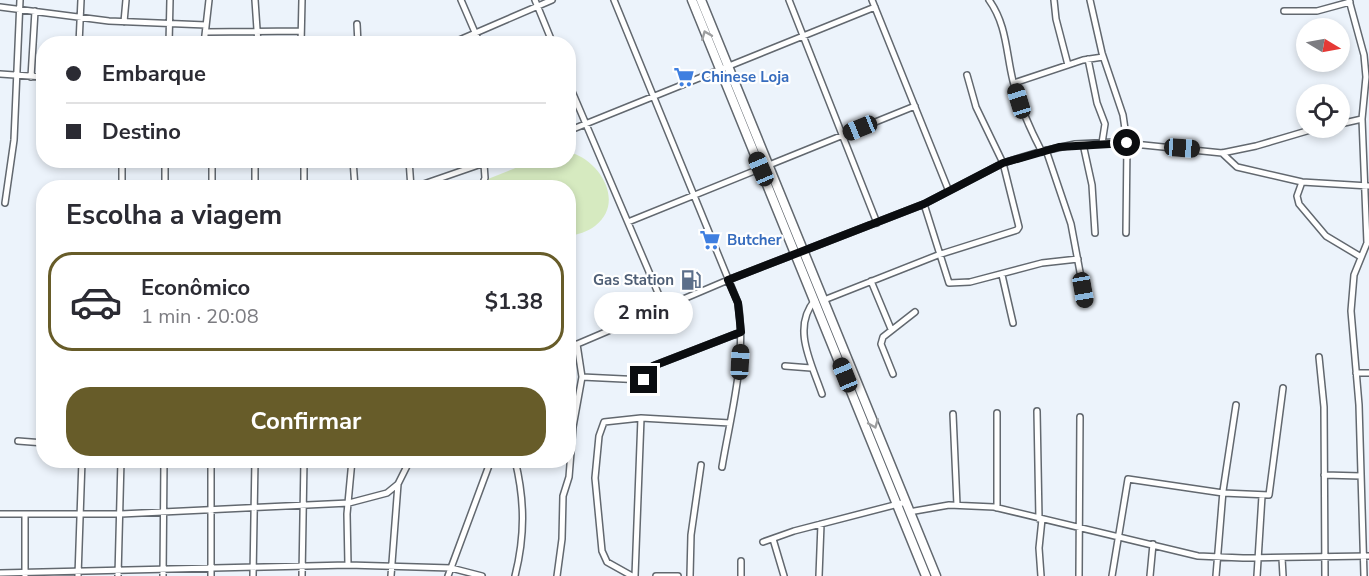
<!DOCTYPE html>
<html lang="pt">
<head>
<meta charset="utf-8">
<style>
  body { margin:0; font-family:"Nunito Sans",sans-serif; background:#f7f7f7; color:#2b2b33; height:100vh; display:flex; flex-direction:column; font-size:22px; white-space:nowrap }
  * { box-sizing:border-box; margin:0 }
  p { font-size:20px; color:#7c7c81 }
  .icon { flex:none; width:33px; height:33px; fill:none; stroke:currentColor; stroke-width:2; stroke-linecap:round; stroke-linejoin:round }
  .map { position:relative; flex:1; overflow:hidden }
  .sheet { position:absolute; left:36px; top:180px; width:540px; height:288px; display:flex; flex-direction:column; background:#fff; border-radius:24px; box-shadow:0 3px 9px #0003 }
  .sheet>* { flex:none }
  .hud { position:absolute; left:36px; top:36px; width:540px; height:132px; border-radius:24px; box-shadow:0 3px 9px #0003; display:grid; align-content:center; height:132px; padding:0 30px; background:#fff }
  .needle { width:39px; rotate:100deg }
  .buttons { position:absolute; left:1296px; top:18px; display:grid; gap:12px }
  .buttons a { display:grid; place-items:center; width:54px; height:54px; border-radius:50%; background:#fff; box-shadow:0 3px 9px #0003; font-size:30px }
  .end { position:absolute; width:27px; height:27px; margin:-14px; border:8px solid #0b0d10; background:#fff; box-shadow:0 0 0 3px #fff }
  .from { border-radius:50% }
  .bubble { position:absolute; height:42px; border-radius:21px; background:#fff; box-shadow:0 3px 9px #0003; font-size:20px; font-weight:700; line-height:42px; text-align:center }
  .car { position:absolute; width:18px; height:36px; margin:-18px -9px; border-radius:8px; box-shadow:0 0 4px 2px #0007; background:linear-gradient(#222 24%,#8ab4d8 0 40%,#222 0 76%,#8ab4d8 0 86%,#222 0) }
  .hud b { display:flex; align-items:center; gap:21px; height:57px; font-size:22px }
  .hud b+b { border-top:2px solid #e1e1e2 }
  .hud i { width:15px; height:15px; background:#2b2b33 }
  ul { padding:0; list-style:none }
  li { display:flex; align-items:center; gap:18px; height:99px; margin:0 12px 9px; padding:0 18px; border:3px solid transparent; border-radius:24px }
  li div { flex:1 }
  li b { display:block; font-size:22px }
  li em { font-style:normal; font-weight:700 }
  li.current { border-color:#675c29 }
  li>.icon { width:54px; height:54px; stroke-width:1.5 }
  h2 { padding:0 30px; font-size:27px; line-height:72px }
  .button { display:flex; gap:12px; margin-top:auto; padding:12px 30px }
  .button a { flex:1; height:69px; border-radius:24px; background:#675c29; color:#fff; font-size:24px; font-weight:700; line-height:69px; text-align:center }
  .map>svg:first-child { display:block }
  .green { fill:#d6eac0 }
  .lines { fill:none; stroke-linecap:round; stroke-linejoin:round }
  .minor-casing { stroke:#62686f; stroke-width:8 }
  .primary-casing { stroke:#62686f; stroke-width:11 }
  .minor { stroke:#fff; stroke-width:5 }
  .primary { stroke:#fff; stroke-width:8 }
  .oneway { stroke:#9d9e9f }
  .route { stroke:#0b0d10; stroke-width:8 }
  .labels { text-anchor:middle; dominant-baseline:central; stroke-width:4.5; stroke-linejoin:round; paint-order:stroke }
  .shop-label { font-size:15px; font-weight:bold; fill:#366cbe; stroke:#fff; text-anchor:start }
  .service-label { font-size:15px; font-weight:bold; fill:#4e5e75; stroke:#fff; text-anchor:end }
</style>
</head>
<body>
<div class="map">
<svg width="1369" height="576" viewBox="0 0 1369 576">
  <rect width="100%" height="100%" fill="#ecf3fb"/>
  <path class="green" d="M572 153C601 162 625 203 595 226 588 232 577 234 569 237L568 188 485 187 490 182 488 179 533 161 568 160 569 154Z"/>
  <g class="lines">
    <g class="minor-casing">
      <path id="minor" d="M255 0 258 44
        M461 0 480 44
        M535 0 553 44
        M614 0 738 303C747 358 731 413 722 467
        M789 0 877 223
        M872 0 948 189
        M989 0C1007 25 1006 53 1013 81 1020 107 1030 129 1042 152
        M1054 0 1056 19 1068 65
        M1090 0 1102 53 1123 115 1127 143 1126 233
        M1349 0 1364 55 1366 77 1362 119 1367 243 1354 275 1351 311 1359 405 1364 576
        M0 7 109 21 206 25
        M1284 11H1317L1350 2
        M124 22 126 0
        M357 24 358 44
        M206 32 301 31
        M79 44 81 0
        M169 44 170 0
        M204 44 209 0
        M301 44 302 0
        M450 44 552 0
        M1088 59 1097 103 1105 124 1102 143
        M0 74 44 77
        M31 77 35 11
        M568 82 664 307
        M1014 83 1083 60 1103 57
        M1340 124 1362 119
        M568 131 875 7
        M1083 144 1092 185 1095 233
        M1046 150 1071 224 1086 304
        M1222 153 1237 167 1302 182 1369 186
        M165 160V188
        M212 160V188
        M255 160V188
        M304 160V188
        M353 160 355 188
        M409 160 411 188
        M1302 182 1297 196 1299 204 1326 236 1361 257
        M122 188V160
        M412 188 493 160
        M481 188 485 178 484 164
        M5 203 14 140 20 0
        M924 204 949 283 970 282 1042 263 1078 259
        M628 222 915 106
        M1002 275 1013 323
        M871 281 891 329
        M815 300C791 328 812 364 822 394
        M824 300 938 255 1017 230 1019 227 1003 163 976 107 967 75
        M43 318 44 319
        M568 348 728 280 924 204 1003 163 1039 152 1075 144 1114 142 1222 153 1256 146 1317 128
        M1319 357 1324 407 1325 576
        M785 366 811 368
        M1356 373H1369
        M893 374 881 344 883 337 915 312
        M582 377 644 380 653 366 741 332
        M1037 411 1039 519
        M953 414 957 505
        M18 441 44 443
        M515 460C525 501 525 536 515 576
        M515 462 528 460
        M1324 475 1361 476
        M997 508V413
        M909 512 949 505 994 507 1198 556 1243 558 1369 556
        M0 514H121L349 503 387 493 398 484 410 460
        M773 539 784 576
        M763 542 794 531 906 502
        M1282 558 1283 576
        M348 565 347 514 352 460
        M0 573 348 565 451 568 482 576
        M25 576V514
        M78 576 82 460
        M118 576 121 460
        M163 576 164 460
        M211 576V460
        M253 576 255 460
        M302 576 304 460
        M391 576 398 484
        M448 576 491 460
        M557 576 562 539 563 496 569 477 573 427 582 377 577 344
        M632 576 607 562 602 551 595 478 599 436 604 422 641 418 730 423
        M635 576 641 418
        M656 576H678
        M690 576 691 535 701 465
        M741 576V561
        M819 576 821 524
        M1041 576 1039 548 1042 519
        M1079 576 1080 417
        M1112 576 1128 479 1223 493 1269 495 1283 388
        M1150 576 1153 544
        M1216 576 1223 491 1236 405
        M1257 576 1262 496"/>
    </g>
    <g class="primary-casing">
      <path id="primary" d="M692 0 926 576
        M701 0 936 576"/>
    </g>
    <use href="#minor" class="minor"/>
    <use href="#primary" class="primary"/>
  </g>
  <defs><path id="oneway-chevron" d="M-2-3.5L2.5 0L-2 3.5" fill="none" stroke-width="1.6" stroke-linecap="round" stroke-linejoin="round" transform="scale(1.5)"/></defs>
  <g class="oneway">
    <use href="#oneway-chevron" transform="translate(706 35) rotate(-112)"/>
    <use href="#oneway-chevron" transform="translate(874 424) rotate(68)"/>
  </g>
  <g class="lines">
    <path class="route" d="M644 380 653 366 741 332 738 303 728 280 924 204 1003 163 1059 147 1127 143"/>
  </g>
  <defs>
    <g id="supermarket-bare" transform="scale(1.62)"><path d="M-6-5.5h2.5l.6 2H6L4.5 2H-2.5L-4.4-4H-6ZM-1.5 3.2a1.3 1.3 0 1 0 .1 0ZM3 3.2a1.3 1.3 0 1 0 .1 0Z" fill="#3f7fe0" stroke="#fff" stroke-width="2.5" paint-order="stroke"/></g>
    <g id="fuel-bare" transform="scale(1.62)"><path d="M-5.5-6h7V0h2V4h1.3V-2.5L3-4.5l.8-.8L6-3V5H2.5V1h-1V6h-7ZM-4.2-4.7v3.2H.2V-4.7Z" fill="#5c6f8a" stroke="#fff" stroke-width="2.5" paint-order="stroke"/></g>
  </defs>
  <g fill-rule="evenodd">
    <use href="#supermarket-bare" x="684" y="77"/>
    <use href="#supermarket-bare" x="710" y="240"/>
    <use href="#fuel-bare" x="691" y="280"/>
  </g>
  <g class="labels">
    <g class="shop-label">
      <text x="701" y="77">Chinese Loja</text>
      <text x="727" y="240">Butcher</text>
    </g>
    <g class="service-label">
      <text x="674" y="280">Gas Station</text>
    </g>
  </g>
</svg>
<div class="buttons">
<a><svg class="needle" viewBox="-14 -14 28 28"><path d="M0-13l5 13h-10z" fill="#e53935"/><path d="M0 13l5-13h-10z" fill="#7c7c81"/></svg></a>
<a><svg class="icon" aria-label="locate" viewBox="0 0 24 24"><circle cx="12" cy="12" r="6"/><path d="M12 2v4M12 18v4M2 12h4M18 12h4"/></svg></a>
</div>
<i class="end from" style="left:1127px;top:143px"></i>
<i class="end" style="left:644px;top:380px"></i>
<div class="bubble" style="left:594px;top:292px;width:99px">2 min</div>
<i class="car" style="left:1019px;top:101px;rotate:343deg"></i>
<i class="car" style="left:860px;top:128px;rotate:248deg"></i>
<i class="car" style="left:1182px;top:148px;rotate:94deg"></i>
<i class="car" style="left:761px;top:169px;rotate:337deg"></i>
<i class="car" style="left:1083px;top:290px;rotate:170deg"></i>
<i class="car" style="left:740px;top:362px;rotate:3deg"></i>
<i class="car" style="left:845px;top:375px;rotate:338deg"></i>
<div class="hud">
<b><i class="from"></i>Embarque</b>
<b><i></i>Destino</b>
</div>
<section class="sheet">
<h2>Escolha a viagem</h2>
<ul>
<li class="current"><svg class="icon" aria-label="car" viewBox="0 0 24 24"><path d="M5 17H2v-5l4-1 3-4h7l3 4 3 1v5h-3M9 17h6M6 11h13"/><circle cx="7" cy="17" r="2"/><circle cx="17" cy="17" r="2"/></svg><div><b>Econômico</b><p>1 min · 20:08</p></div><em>$1.38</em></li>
</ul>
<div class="button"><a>Confirmar</a></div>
</section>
</div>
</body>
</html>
